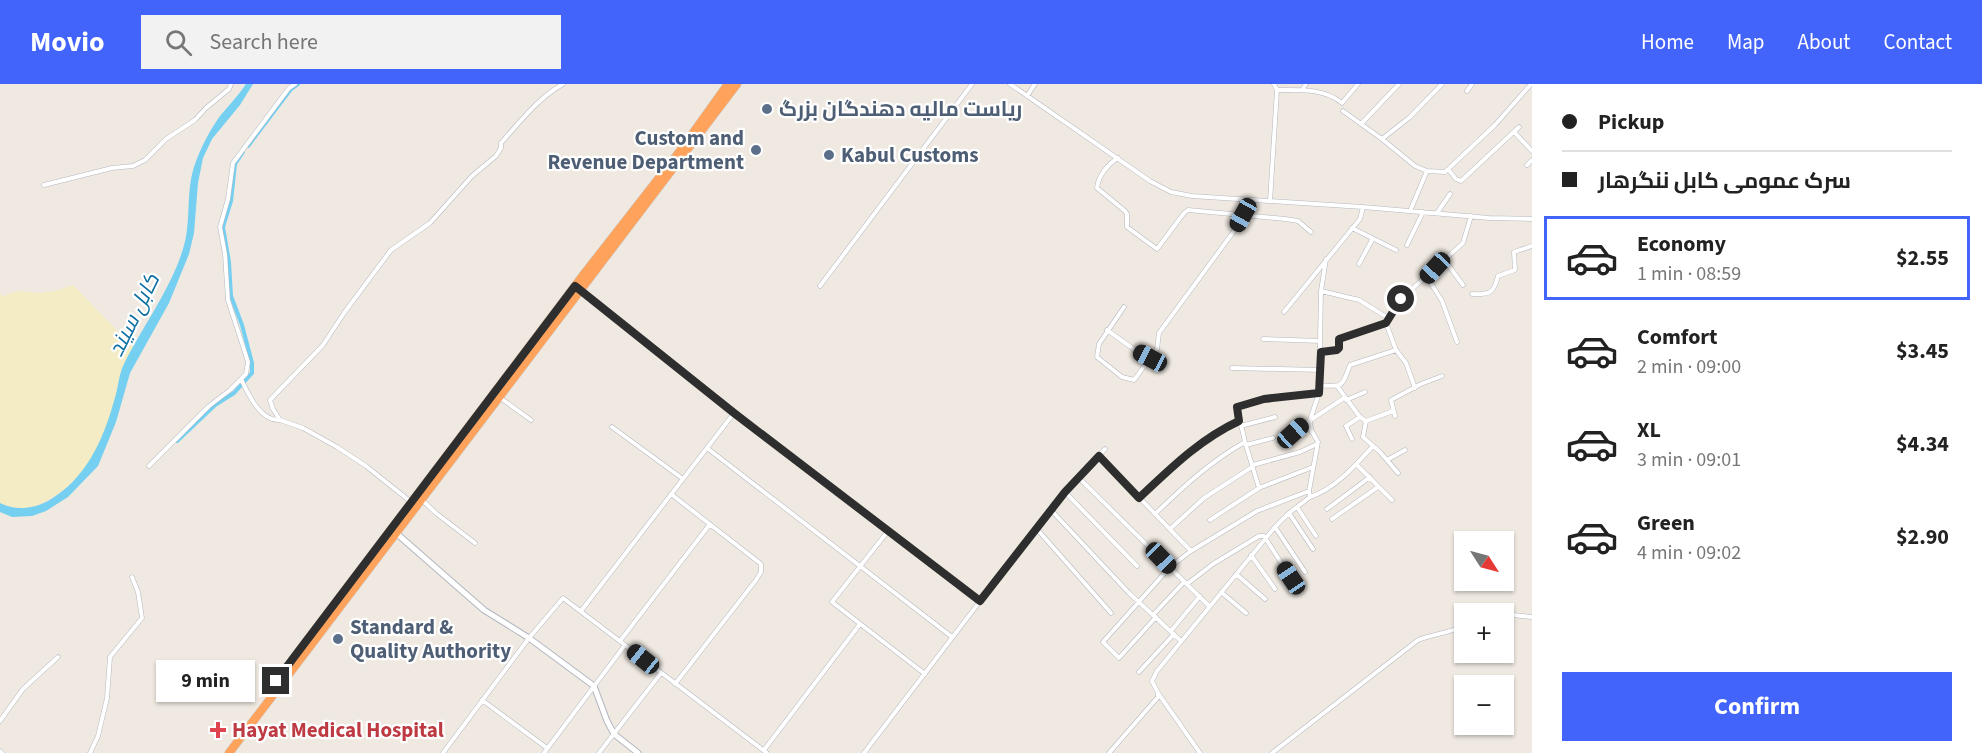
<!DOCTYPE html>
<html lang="en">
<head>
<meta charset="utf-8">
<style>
  body { margin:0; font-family:"Source Sans 3",Cairo,sans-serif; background:#f2f2f2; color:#222; height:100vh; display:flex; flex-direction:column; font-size:22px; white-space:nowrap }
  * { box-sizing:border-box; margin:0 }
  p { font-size:20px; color:#767676 }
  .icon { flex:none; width:33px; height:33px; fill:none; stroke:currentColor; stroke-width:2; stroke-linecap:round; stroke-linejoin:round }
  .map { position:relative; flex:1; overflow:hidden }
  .details { display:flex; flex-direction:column; background:#fff; width:450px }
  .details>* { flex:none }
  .banner { display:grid; align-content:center; height:132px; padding:0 30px; background:#fff }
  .needle { width:39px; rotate:126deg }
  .fabs { position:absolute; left:1454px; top:447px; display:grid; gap:12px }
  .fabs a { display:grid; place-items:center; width:60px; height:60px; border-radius:0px; background:#fff; box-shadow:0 2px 4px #0004; font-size:30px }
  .end { position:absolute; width:27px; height:27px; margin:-14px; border:8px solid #2e2e2e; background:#fff; box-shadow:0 0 0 3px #fff }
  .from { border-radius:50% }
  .bubble { position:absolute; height:42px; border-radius:0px; background:#fff; box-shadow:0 2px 4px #0004; font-size:20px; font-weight:700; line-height:42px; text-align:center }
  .car { position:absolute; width:18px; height:36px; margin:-18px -9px; border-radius:8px; box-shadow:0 0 4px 2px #0007; background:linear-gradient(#222 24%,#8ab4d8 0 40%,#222 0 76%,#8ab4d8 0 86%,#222 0) }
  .banner b { display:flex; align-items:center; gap:21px; height:57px; font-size:22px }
  .banner b+b { border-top:2px solid #e0e0e0 }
  .banner i { width:15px; height:15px; background:#222 }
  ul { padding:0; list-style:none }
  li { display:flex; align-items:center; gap:18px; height:84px; margin:0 12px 9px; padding:0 18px; border:3px solid transparent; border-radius:0px }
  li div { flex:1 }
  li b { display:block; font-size:22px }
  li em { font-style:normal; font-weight:700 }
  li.selected { border-color:#4264fb }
  li>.icon { width:54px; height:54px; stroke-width:1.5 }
  .cta { display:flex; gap:12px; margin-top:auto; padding:12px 30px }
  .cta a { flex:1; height:69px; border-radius:0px; background:#4264fb; color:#fff; font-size:24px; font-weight:700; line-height:69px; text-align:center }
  header { display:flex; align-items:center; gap:36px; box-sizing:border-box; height:84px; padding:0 30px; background:#4264fb; color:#fff }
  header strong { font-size:28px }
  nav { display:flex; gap:33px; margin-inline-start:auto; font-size:21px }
  .search { width:420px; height:54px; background:#f2f2f2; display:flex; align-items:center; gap:15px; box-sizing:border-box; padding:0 21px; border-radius:0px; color:#767676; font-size:22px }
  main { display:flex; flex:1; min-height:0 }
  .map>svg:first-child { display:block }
  .sand { fill:#f3ecc5 }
  .water { fill:#75cff0 }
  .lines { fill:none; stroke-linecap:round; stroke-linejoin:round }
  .canal { stroke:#75cff0; stroke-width:4 }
  .street-casing { stroke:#b4b7c1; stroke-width:5 }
  .secondary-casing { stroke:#b4b7c1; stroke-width:7 }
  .highway-casing { stroke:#c9c9c9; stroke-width:9 }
  .street { stroke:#fff; stroke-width:4 }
  .secondary { stroke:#fff; stroke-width:5 }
  .highway { stroke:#ffa35c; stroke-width:8 }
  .route { stroke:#2e2e2e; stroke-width:8 }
  .service-dot { fill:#5c6f8a; stroke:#fff; stroke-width:2 }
  .health-dot { fill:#e0444e; stroke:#fff; stroke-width:2 }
  .labels { text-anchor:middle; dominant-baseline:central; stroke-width:4.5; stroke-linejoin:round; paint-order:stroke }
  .service-label { font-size:21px; font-weight:bold; fill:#4e5e75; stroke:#fff; text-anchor:start }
  .health-label { font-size:21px; font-weight:bold; fill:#be3a42; stroke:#fff; text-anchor:start }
  .water-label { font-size:22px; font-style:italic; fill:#0d6fa3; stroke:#fff }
</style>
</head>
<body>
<header>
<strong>Movio</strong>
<div class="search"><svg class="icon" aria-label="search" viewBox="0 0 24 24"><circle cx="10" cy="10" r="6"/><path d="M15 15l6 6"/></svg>Search here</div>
<nav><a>Home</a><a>Map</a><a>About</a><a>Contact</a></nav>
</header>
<main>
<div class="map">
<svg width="1532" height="669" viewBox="0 0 1532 669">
  <rect width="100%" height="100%" fill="#efe9e1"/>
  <path class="sand" d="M73 201 133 263C130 273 123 282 120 292 117 300 117 307 115 315 106 354 86 396 48 416 33 425 16 427 0 419V209L3 212 18 207 40 209 55 207Z"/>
  <path class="water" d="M246 0H253L240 21 212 55 203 74 198 99 194 149 189 170 169 219 130 289 116 338 98 382 68 413 46 427 32 432 12 433 0 428V419C15 427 33 425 48 417 85 396 103 357 114 317 118 306 118 294 123 282 142 243 170 207 183 165 192 137 185 108 195 80 201 63 210 46 220 32 229 21 239 11 246 0Z"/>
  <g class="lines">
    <path class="canal" d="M248 62 291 5 298 0
      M177 357 215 321 234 309 252 289V279L242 241 231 212 229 178 223 143 231 117 235 80 243 68"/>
    <g class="street-casing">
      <path id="street" d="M1010 0 1150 97 1171 108 1192 112 1363 123 1489 134 1532 135
        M1277 6C1299 6 1324 4 1342 19L1358 0
        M1302 6 1306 0
        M1467 7 1472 0
        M1027 12 1035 0
        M1343 27 1382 55 1415 82 1427 87 1445 88 1495 41 1531 0
        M1361 40 1399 0
        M1514 48 1532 67
        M1382 55 1410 33 1442 0
        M1118 74C1108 80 1098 92 1097 104L1125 127 1127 130V143L1157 165 1184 129 1188 126 1285 135 1298 137 1311 148
        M1527 81 1532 76
        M1448 85 1456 95 1461 97 1519 43
        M44 101 112 84 133 82 145 76 166 55 195 36 206 24 229 5 231 0
        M1270 117 1277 6 1274 0
        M1410 127 1427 87
        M1437 129 1450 110
        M1352 144 1396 166
        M1407 161 1423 128
        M1444 175 1463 201
        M1359 180 1372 156
        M1427 193 1442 217 1457 258
        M820 202 972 0
        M580 206 734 329 980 517
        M1321 207 1359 216 1388 234
        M1472 210C1490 211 1494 209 1498 192L1515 186 1514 168 1532 162
        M1124 223 1099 260 1097 273 1122 293 1134 296 1157 265 1159 249 1234 147 1243 131
        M1284 228 1360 135 1363 123
        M1107 246 1135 266 1151 274
        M1263 255 1320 257
        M1321 268 1337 266 1339 264V255L1386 239
        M1232 284 1321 286
        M241 295C248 310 261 338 280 336
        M1319 301C1345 304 1342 301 1350 281L1396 266
        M1337 302 1360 333 1366 337 1363 353 1380 368 1398 389
        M1415 304 1406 279 1396 266 1386 239 1401 215 1463 159 1471 132
        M499 313 531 336
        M1346 316 1365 308
        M1395 332 1391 316 1421 300 1442 292
        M1366 337 1393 327
        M1241 342 1275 333
        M612 343 683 395
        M1288 351 1344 314
        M1352 355 1346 342 1360 333
        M1246 361 1273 354
        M707 364 952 553
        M1099 372 1191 467
        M1387 376 1405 366
        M1356 380 1392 416
        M1253 381 1300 368 1317 360
        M149 382 209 322 230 306 246 290 248 278 228 216 225 170 220 143 228 115 233 79 289 4 295 0
        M1078 393 1209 522
        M1259 404 1245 358 1237 323 1264 315 1319 309
        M1065 408 1137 482
        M671 410 761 480V488L756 496 675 600
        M1310 413C1335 405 1356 381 1373 362
        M1139 414C1170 385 1200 356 1239 337
        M422 416 437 430 475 459
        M411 418 366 382 337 363 303 344 280 336 273 325 270 316 323 261 344 229 391 166 430 139 472 92 496 72 501 64V59C520 38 538 14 563 0
        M1297 423 1316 452
        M1327 425 1370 393
        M1051 426 1129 509 1181 557
        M1289 429 1313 465
        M1155 430C1183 403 1211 377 1245 358
        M1332 435 1378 403
        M1210 436 1259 404 1313 383
        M1275 443 1305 488
        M1036 444 1111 529
        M1170 445 1204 414 1252 383
        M888 447 832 518 925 590
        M1251 471 1275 505
        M1236 490 1265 515
        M1187 500 1213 480 1259 452H1264L1291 494
        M1221 508 1246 529
        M581 527 734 329
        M1487 530H1502
        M1503 530 1532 533
        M1153 531 1184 498
        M1156 533 1119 574 1103 558 1170 483 1191 467 1257 427 1309 407
        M1171 547 1200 512
        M620 557 710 440
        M1139 588 1174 550
        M482 616 547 664
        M0 637 23 605 58 573
        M764 666 860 540
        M0 667 2 669
        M90 669 98 652 107 614 110 573 142 534 138 508 132 493
        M443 669 529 554 563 514 767 669
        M544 669 625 561
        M599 669 661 589
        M864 669 1036 444 1078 393 1105 365
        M1109 669 1158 613V610
        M1200 669 1158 609 1152 597 1157 587 1275 443 1289 429 1310 413 1309 407 1318 358 1311 346 1310 336 1319 309 1321 207 1326 175
        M1272 669 1418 556C1433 550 1449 549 1464 542"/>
    </g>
    <g class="secondary-casing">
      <path id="secondary" d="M396 449 484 526 529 554 594 602 607 637 614 650 638 669"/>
    </g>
    <g class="highway-casing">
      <path id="highway" d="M293 575 584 190 680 67 728 0
        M229 669 737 0"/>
    </g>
    <use href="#street" class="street"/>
    <use href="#secondary" class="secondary"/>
    <use href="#highway" class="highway"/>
  </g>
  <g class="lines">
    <path class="route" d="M276 597 575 202 734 329 980 517 1065 408 1099 372 1139 414C1170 385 1200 355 1239 337L1237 323 1264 315 1319 309 1321 268 1337 266 1339 264V255L1386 239 1401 215"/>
  </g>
  <g class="service-dot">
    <circle cx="767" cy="25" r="6"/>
    <circle cx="756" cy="66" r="6"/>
    <circle cx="829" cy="71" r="6"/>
    <circle cx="338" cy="555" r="6"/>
  </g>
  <path class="health-dot" d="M215 637h6v6h6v6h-6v6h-6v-6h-6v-6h6z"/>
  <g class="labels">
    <g class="service-label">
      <text x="779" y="25">ریاست مالیه دهندگان بزرگ</text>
      <text x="744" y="54" text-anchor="end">Custom and<tspan x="744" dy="24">Revenue Department</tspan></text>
      <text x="841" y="71">Kabul Customs</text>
      <text x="350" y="543">Standard &amp;<tspan x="350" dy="24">Quality Authority</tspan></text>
    </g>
    <g class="health-label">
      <text x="232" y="646">Hayat Medical Hospital</text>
    </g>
    <g class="water-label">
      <text transform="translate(134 231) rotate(-64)">کابل سيند</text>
    </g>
  </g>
</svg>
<div class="fabs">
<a><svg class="needle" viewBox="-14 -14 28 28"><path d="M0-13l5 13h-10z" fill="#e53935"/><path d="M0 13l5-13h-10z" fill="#767676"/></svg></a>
<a>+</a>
<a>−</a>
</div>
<i class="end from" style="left:1401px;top:215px"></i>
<i class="end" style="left:276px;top:597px"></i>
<div class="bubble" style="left:156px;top:576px;width:99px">9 min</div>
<i class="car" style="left:1243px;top:131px;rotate:209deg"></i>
<i class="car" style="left:1435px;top:184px;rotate:223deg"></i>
<i class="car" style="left:1150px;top:274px;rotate:298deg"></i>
<i class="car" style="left:1293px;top:349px;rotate:48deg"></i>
<i class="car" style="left:1161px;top:474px;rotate:136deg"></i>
<i class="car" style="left:1291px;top:494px;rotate:326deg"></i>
<i class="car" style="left:643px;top:575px;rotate:309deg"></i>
</div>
<section class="details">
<div class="banner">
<b><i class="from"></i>Pickup</b>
<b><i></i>سرک عمومی کابل ننگرهار</b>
</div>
<ul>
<li class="selected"><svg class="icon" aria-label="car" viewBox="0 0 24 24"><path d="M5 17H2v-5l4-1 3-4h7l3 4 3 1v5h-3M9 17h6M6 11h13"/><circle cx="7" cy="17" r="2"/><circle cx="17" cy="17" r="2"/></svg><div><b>Economy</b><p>1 min · 08:59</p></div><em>$2.55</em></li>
<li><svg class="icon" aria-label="car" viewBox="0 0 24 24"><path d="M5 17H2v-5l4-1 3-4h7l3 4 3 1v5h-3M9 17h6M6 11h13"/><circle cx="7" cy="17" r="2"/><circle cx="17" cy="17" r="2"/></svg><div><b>Comfort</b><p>2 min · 09:00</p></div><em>$3.45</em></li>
<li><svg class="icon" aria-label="car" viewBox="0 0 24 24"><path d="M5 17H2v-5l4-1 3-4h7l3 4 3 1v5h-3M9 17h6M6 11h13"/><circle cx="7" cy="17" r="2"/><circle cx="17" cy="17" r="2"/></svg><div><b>XL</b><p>3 min · 09:01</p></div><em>$4.34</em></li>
<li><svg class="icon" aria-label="car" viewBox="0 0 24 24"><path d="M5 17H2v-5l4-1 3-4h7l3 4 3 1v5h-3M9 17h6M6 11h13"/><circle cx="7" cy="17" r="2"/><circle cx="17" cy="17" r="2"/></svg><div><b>Green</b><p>4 min · 09:02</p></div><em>$2.90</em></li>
</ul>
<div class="cta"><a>Confirm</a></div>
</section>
</main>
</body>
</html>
